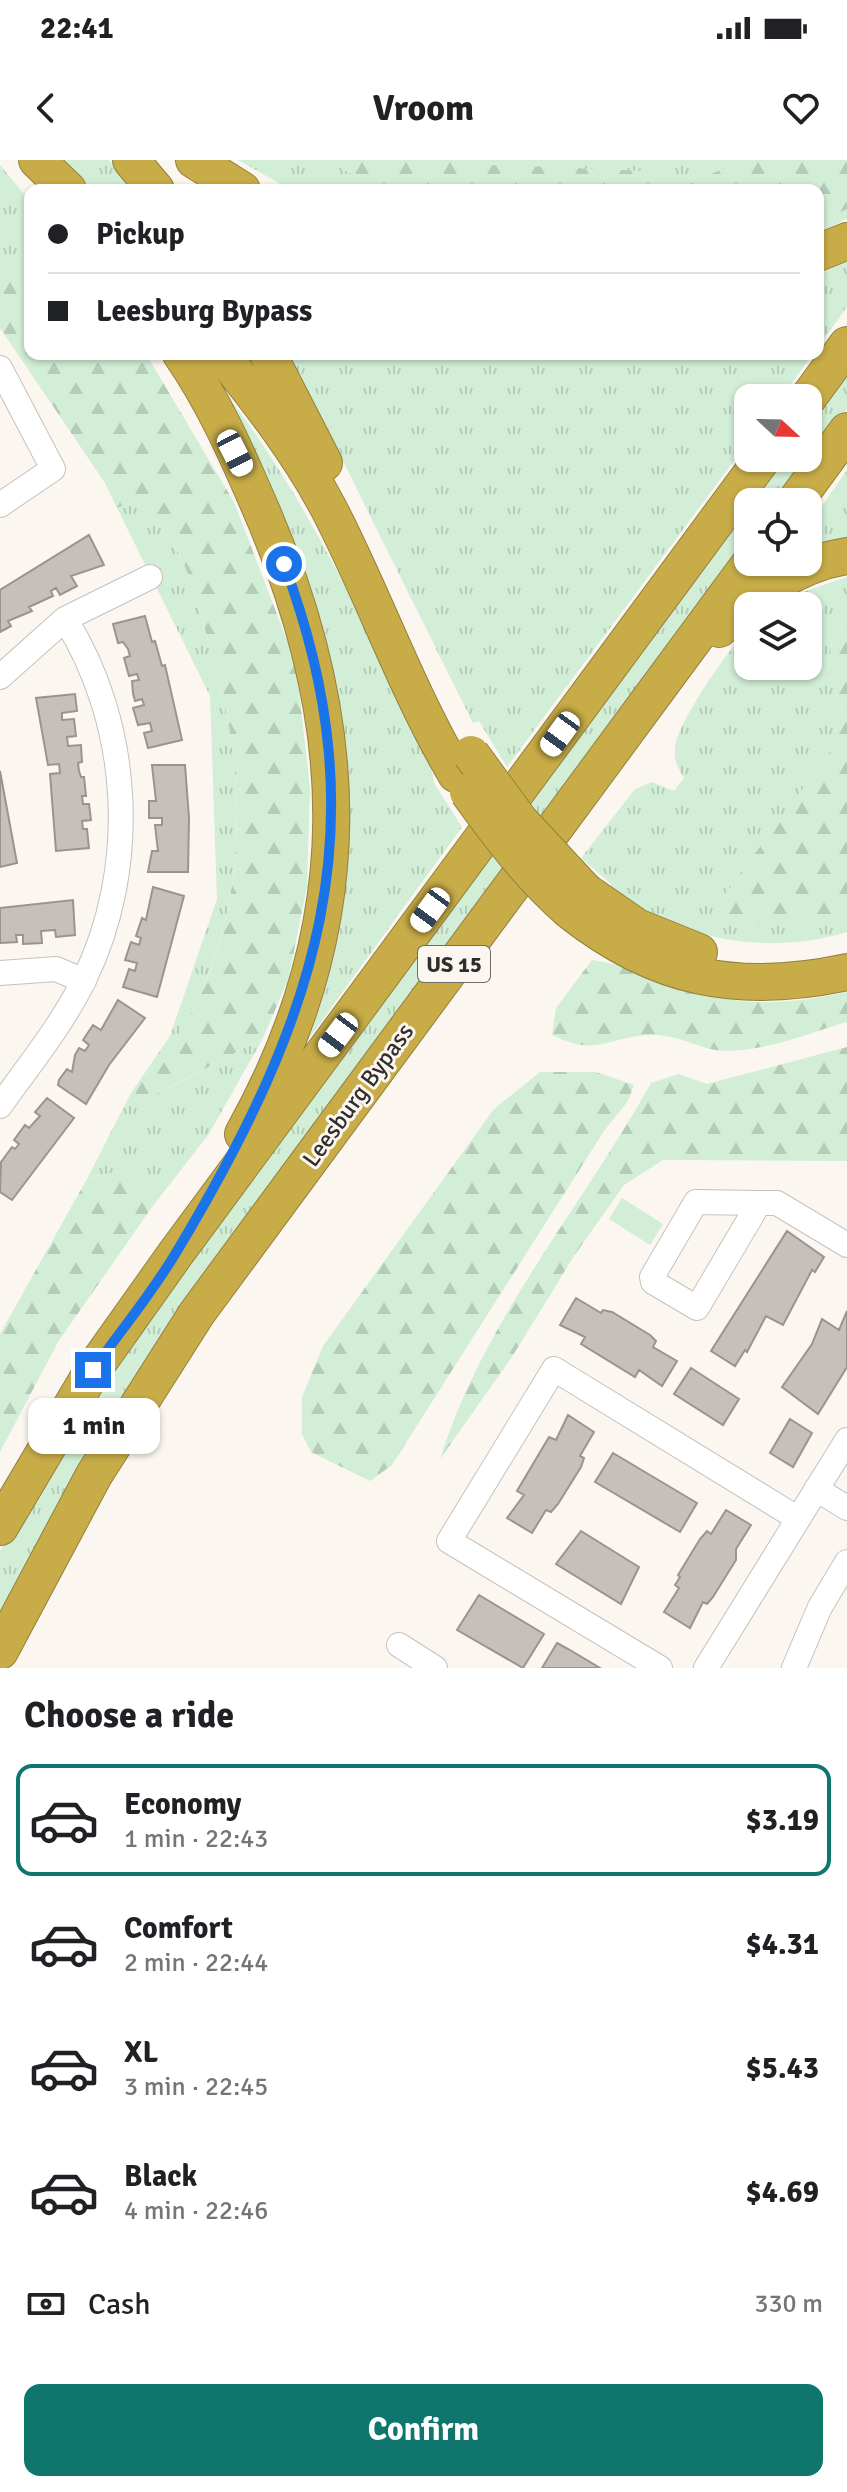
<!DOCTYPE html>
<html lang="en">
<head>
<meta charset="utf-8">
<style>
  body { margin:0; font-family:Signika,sans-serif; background:#f2f2f2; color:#202124; height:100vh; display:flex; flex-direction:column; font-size:30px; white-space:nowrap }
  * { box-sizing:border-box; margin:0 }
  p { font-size:26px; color:#757577 }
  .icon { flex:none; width:44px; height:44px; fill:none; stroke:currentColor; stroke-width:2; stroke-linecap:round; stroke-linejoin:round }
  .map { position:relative; height:1508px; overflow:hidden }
  .drawer { display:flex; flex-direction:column; background:#fff; flex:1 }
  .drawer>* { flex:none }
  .guide { position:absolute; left:24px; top:24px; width:800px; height:176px; border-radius:16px; box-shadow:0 2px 6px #0004; display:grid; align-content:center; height:176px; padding:0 24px; background:#fff }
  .needle { width:52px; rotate:112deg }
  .controls { position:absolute; left:734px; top:224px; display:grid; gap:16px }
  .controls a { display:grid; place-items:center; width:88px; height:88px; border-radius:16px; background:#fff; box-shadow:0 2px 6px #0004; font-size:40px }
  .end { position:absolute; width:36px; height:36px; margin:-18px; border:10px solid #1a73e8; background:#fff; box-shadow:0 0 0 4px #fff }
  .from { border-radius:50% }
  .bubble { position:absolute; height:56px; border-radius:16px; background:#fff; box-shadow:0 2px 6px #0004; font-size:26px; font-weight:800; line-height:56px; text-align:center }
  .car { position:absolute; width:24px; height:48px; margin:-24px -12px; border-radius:10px; box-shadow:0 0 6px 2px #0007; background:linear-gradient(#fff 24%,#345 0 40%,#fff 0 76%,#345 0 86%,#fff 0) }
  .guide b { display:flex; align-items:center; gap:28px; height:76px; font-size:30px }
  .guide b+b { border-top:2px solid #e0e0e0 }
  .guide i { width:20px; height:20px; background:#202124 }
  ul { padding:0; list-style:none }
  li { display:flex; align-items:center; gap:24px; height:112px; margin:0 16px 12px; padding:0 8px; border:4px solid transparent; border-radius:16px }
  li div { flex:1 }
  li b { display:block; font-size:30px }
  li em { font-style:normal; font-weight:800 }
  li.on { border-color:#0f766e }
  li>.icon { width:72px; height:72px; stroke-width:1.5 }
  h2 { padding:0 24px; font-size:36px; line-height:96px }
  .pay { display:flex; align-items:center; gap:20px; height:88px; padding:0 24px; font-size:30px }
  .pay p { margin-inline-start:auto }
  .button { display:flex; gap:16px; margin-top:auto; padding:16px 24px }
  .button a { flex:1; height:92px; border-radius:16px; background:#0f766e; color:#fff; font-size:32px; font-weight:800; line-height:92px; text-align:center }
  .status { display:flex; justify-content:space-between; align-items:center; height:56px; padding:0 40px; background:#fff; direction:ltr }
  .status svg { height:22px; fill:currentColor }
  header { display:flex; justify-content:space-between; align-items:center; height:104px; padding:0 24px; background:#fff; font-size:36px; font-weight:800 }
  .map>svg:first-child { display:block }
  .grass { fill:url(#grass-tufts) }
  .forest { fill:url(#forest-firs) }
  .park { fill:#d2eed7 }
  .building { fill:#c5c0bb; stroke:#99948f; stroke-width:2 }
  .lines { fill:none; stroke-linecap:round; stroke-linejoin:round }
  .minor-casing { stroke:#c6c1bc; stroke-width:26 }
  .highway-casing { stroke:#92803e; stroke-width:38 }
  .minor { stroke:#fff; stroke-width:24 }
  .highway { stroke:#c7ac47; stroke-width:36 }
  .highway-bridge-casing { stroke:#92803e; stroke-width:38; stroke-linecap:butt }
  .highway-bridge { stroke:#c7ac47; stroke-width:36 }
  .route { stroke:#1a73e8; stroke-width:10 }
  .labels { text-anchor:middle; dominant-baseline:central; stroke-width:6; stroke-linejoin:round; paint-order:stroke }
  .shield { fill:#fcf6f1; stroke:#6d6a67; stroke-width:2 }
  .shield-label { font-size:22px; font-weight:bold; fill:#302e2c }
  .street-label { font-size:24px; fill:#302e2c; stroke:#fcf6f1 }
</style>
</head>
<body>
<div class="status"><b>22:41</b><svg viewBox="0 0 49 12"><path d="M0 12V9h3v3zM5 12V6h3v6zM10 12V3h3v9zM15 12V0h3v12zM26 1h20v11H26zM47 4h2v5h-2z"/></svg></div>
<header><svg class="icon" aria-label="back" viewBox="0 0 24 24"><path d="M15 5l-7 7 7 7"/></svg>Vroom<svg class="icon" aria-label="heart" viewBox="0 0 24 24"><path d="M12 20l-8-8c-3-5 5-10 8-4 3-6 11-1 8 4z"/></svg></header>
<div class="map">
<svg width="847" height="1508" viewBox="0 0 847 1508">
  <defs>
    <pattern id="grass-tufts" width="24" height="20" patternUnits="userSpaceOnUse" patternTransform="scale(2)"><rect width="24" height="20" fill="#d2eed7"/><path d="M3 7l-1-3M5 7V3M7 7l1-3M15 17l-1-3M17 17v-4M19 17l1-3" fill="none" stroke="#b5ccb9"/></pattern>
    <pattern id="forest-firs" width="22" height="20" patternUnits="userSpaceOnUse" patternTransform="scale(2)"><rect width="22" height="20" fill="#d2eed7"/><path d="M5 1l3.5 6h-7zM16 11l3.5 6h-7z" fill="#b5ccb9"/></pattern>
  </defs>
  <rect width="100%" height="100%" fill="#fcf6f1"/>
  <path class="grass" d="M62 0H109L134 30H91Z
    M238 0H847V58L818 74V30H291Z
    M0 5 30 41V119L7 110 0 101Z
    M847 100V147L818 187V115Z
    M286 194H813L781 238H748V282L507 607 479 561 473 563 322 259Z
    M847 198V249L779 342H748V384L421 826 0 1463V1391L99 1222 774 298H808V251Z
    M212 216C307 333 367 470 431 605L434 623 462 667 289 906 347 668Z
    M847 310V383L808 393V366Z
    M133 341C184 379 190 419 207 476 246 600 252 730 193 850 179 879 151 906 131 933L167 929 263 878 209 974 152 1047 146 1020 121 1012 88 1017 131 933 170 876 217 739 210 536 117 348Z
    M847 417V457L832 481 829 509 841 550 831 590 789 649 847 755V772C762 797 684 779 612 730L611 724 581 698 635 629 652 622 674 631 684 618C678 608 673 600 675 588 677 563 729 488 748 470V506H808V446H777L800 433Z"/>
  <path class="forest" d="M330 0H450L459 4 646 11 676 24 694 22 742 0H847V49L818 62V30H391L347 12Z
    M0 101 7 110 30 119V194H146L234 342 296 504 310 628 307 727 288 820 263 878 136 945 131 933C151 906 178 879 193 850 252 731 246 600 207 476 190 419 184 379 133 341L117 348 105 323 0 168Z
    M847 457V755L788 764 726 763 723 737 831 590 841 550 829 509 832 481Z
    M592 800C631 805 668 823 705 834 751 848 802 842 847 832V862C809 873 767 891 726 891 701 891 677 873 648 875 604 878 598 897 552 875L556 848Z
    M847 887V1001L663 1000 624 1025 574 1096 512 1197 440 1299C484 1159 581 1049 651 923L679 914 707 924Z
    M540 912H596L634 925 628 941 604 971 392 1305 370 1321 311 1292 302 1274V1237L323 1186 494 949Z
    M121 1012 147 1020 152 1047 58 1182 0 1292V1174L88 1017Z"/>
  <path class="park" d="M622 1038 663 1064 650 1085 609 1059Z"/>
  <path class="building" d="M89 375 104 405 71 416 77 426 60 435 56 428 51 431 53 436 29 447 32 451 8 461 11 466 0 472V430Z
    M145 456 152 482 155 481 162 506 165 505 182 580 148 588 144 573 152 571 150 563 138 565 133 548 144 545 142 539 135 541 133 533 132 521 139 520 137 514 129 516 124 498 130 496 128 489 123 482 118 483 113 464Z
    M75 534 77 551 62 553V560L74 559 76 576 67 577 68 586 81 585 82 602 78 603 79 611 81 617H84L86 636H82L83 644H89L91 660 82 661 83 669H87L89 688 56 691 50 614 60 613 59 604 48 605 36 538Z
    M152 605H185L189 658 188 712H148L152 691H158L155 665H162V658H149V641H156Z
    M0 611 17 703 0 707Z
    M153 727 184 736 157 837 123 827 129 809 135 811 137 803 125 800 131 782 139 785 141 778 136 776 142 758 146 760Z
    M73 740 75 775 56 777 55 770 41 771 42 783 23 784V775H16L17 782 0 783V748Z
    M118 840 145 858 109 905 86 944 58 925 59 920 67 909 72 912 75 895 79 888 85 891 89 885 83 880 93 865 101 870Z
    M47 938 74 958 12 1040 0 1032 1 1002 12 987 15 989 19 984 14 980 25 965 29 968 40 956 35 952Z
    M787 1071 824 1097 815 1112 812 1110 783 1165 766 1156 747 1192 745 1190 735 1206 711 1191Z
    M576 1138 601 1153 603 1150 612 1152 650 1175 656 1181 653 1187 677 1201 662 1226 639 1210 635 1217 581 1184 585 1177 560 1165Z
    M847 1151V1207L818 1254 782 1227 812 1184 822 1159 839 1170Z
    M691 1208 739 1239 723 1265 674 1234Z
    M568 1255 594 1272 580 1296 584 1298 581 1307 558 1344 551 1352 546 1350 532 1373 507 1358 524 1335 517 1331 549 1277 556 1280Z
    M790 1259 812 1273 793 1307 770 1293Z
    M613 1293 697 1343 680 1372 595 1322Z
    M726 1350 751 1365 736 1389V1400L713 1437 707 1444 703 1442 690 1468 664 1452 679 1428 675 1425 680 1417 678 1415 700 1379 707 1371 711 1374Z
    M581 1371 639 1407 621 1444 556 1404Z
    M479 1435 544 1474 523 1508 457 1470Z
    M557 1483 570 1490 600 1508H542Z"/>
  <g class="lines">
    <g class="minor-casing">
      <path id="minor" d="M0 208 53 309 0 345
        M0 517 65 459 150 417
        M0 813 56 809 84 821
        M0 946C29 905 62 865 84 820 139 708 132 565 65 459
        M696 1042 759 1043 697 1148 653 1122 652 1117Z
        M759 1043H777L847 1085
        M816 1329 847 1348
        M399 1485 435 1508
        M660 1508 449 1381 554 1209 797 1358
        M706 1508 847 1280
        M794 1508 820 1447 847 1402"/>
    </g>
    <g class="highway-casing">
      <path id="highway" d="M37 0 68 30
        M131 0 156 30
        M194 0 242 30
        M818 93 847 81
        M181 194C213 240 237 294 259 345 354 562 362 762 243 974
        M221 194C261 243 300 294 329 349 374 436 406 529 456 614
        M268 194 324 303
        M808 238 847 185
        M795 342 847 271
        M719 469C753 435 799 403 847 396
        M585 731 637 767 699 792
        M570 751C657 820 739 835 847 812
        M0 1367 93 1210 176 1093 763 298
        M0 1491 94 1315 197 1153 751 402"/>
    </g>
    <use href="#minor" class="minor"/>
    <use href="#highway" class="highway"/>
    <g class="highway-bridge-casing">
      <path id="highway-bridge" d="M471 594 520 661 585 731
        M468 632C499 675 529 715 570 751"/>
    </g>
    <use href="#highway-bridge" class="highway-bridge"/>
  </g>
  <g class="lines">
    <path class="route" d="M93 1210C121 1170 153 1132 177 1091 316 859 383 668 284 404"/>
  </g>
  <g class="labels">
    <rect class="shield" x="418" y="786" width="72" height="36" rx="6"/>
    <g class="shield-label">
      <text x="454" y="804">US 15</text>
    </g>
    <g class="street-label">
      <text transform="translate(358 935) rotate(-54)">Leesburg Bypass</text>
    </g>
  </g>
</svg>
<div class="controls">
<a><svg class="needle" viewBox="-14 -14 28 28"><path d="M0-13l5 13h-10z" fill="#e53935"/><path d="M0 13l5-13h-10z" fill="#757577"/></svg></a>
<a><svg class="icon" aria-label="locate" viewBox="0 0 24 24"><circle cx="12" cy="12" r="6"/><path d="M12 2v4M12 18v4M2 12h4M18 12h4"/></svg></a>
<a><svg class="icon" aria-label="layers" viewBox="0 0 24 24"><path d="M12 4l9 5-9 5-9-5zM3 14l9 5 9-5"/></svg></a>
</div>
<i class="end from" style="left:284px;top:404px"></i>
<i class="end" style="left:93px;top:1210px"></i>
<div class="bubble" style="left:28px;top:1238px;width:132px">1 min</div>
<i class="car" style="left:235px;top:293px;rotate:153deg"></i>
<i class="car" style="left:560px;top:574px;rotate:216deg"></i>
<i class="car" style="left:430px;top:750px;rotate:216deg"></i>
<i class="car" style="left:338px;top:875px;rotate:217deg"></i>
<div class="guide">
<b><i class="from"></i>Pickup</b>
<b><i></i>Leesburg Bypass</b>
</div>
</div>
<section class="drawer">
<h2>Choose a ride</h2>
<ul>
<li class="on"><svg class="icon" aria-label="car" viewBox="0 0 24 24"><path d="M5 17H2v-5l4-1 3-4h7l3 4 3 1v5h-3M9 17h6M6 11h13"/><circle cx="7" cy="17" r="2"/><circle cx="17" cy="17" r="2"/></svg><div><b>Economy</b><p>1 min · 22:43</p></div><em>$3.19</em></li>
<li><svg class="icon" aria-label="car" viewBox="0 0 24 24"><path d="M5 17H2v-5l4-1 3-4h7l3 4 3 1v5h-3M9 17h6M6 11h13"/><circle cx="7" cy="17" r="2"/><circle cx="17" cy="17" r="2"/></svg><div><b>Comfort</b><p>2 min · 22:44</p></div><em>$4.31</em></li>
<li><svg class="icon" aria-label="car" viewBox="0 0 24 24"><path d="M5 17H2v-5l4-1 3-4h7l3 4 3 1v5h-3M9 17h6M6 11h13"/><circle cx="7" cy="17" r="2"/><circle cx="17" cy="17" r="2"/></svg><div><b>XL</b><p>3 min · 22:45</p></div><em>$5.43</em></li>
<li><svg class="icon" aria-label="car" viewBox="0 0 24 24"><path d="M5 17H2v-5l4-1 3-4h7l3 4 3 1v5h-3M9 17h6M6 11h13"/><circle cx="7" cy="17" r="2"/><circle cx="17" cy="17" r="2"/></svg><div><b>Black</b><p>4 min · 22:46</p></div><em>$4.69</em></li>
</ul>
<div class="pay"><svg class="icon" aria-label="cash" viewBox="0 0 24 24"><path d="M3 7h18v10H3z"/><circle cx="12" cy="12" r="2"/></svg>Cash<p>330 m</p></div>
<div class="button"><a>Confirm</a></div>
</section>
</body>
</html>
